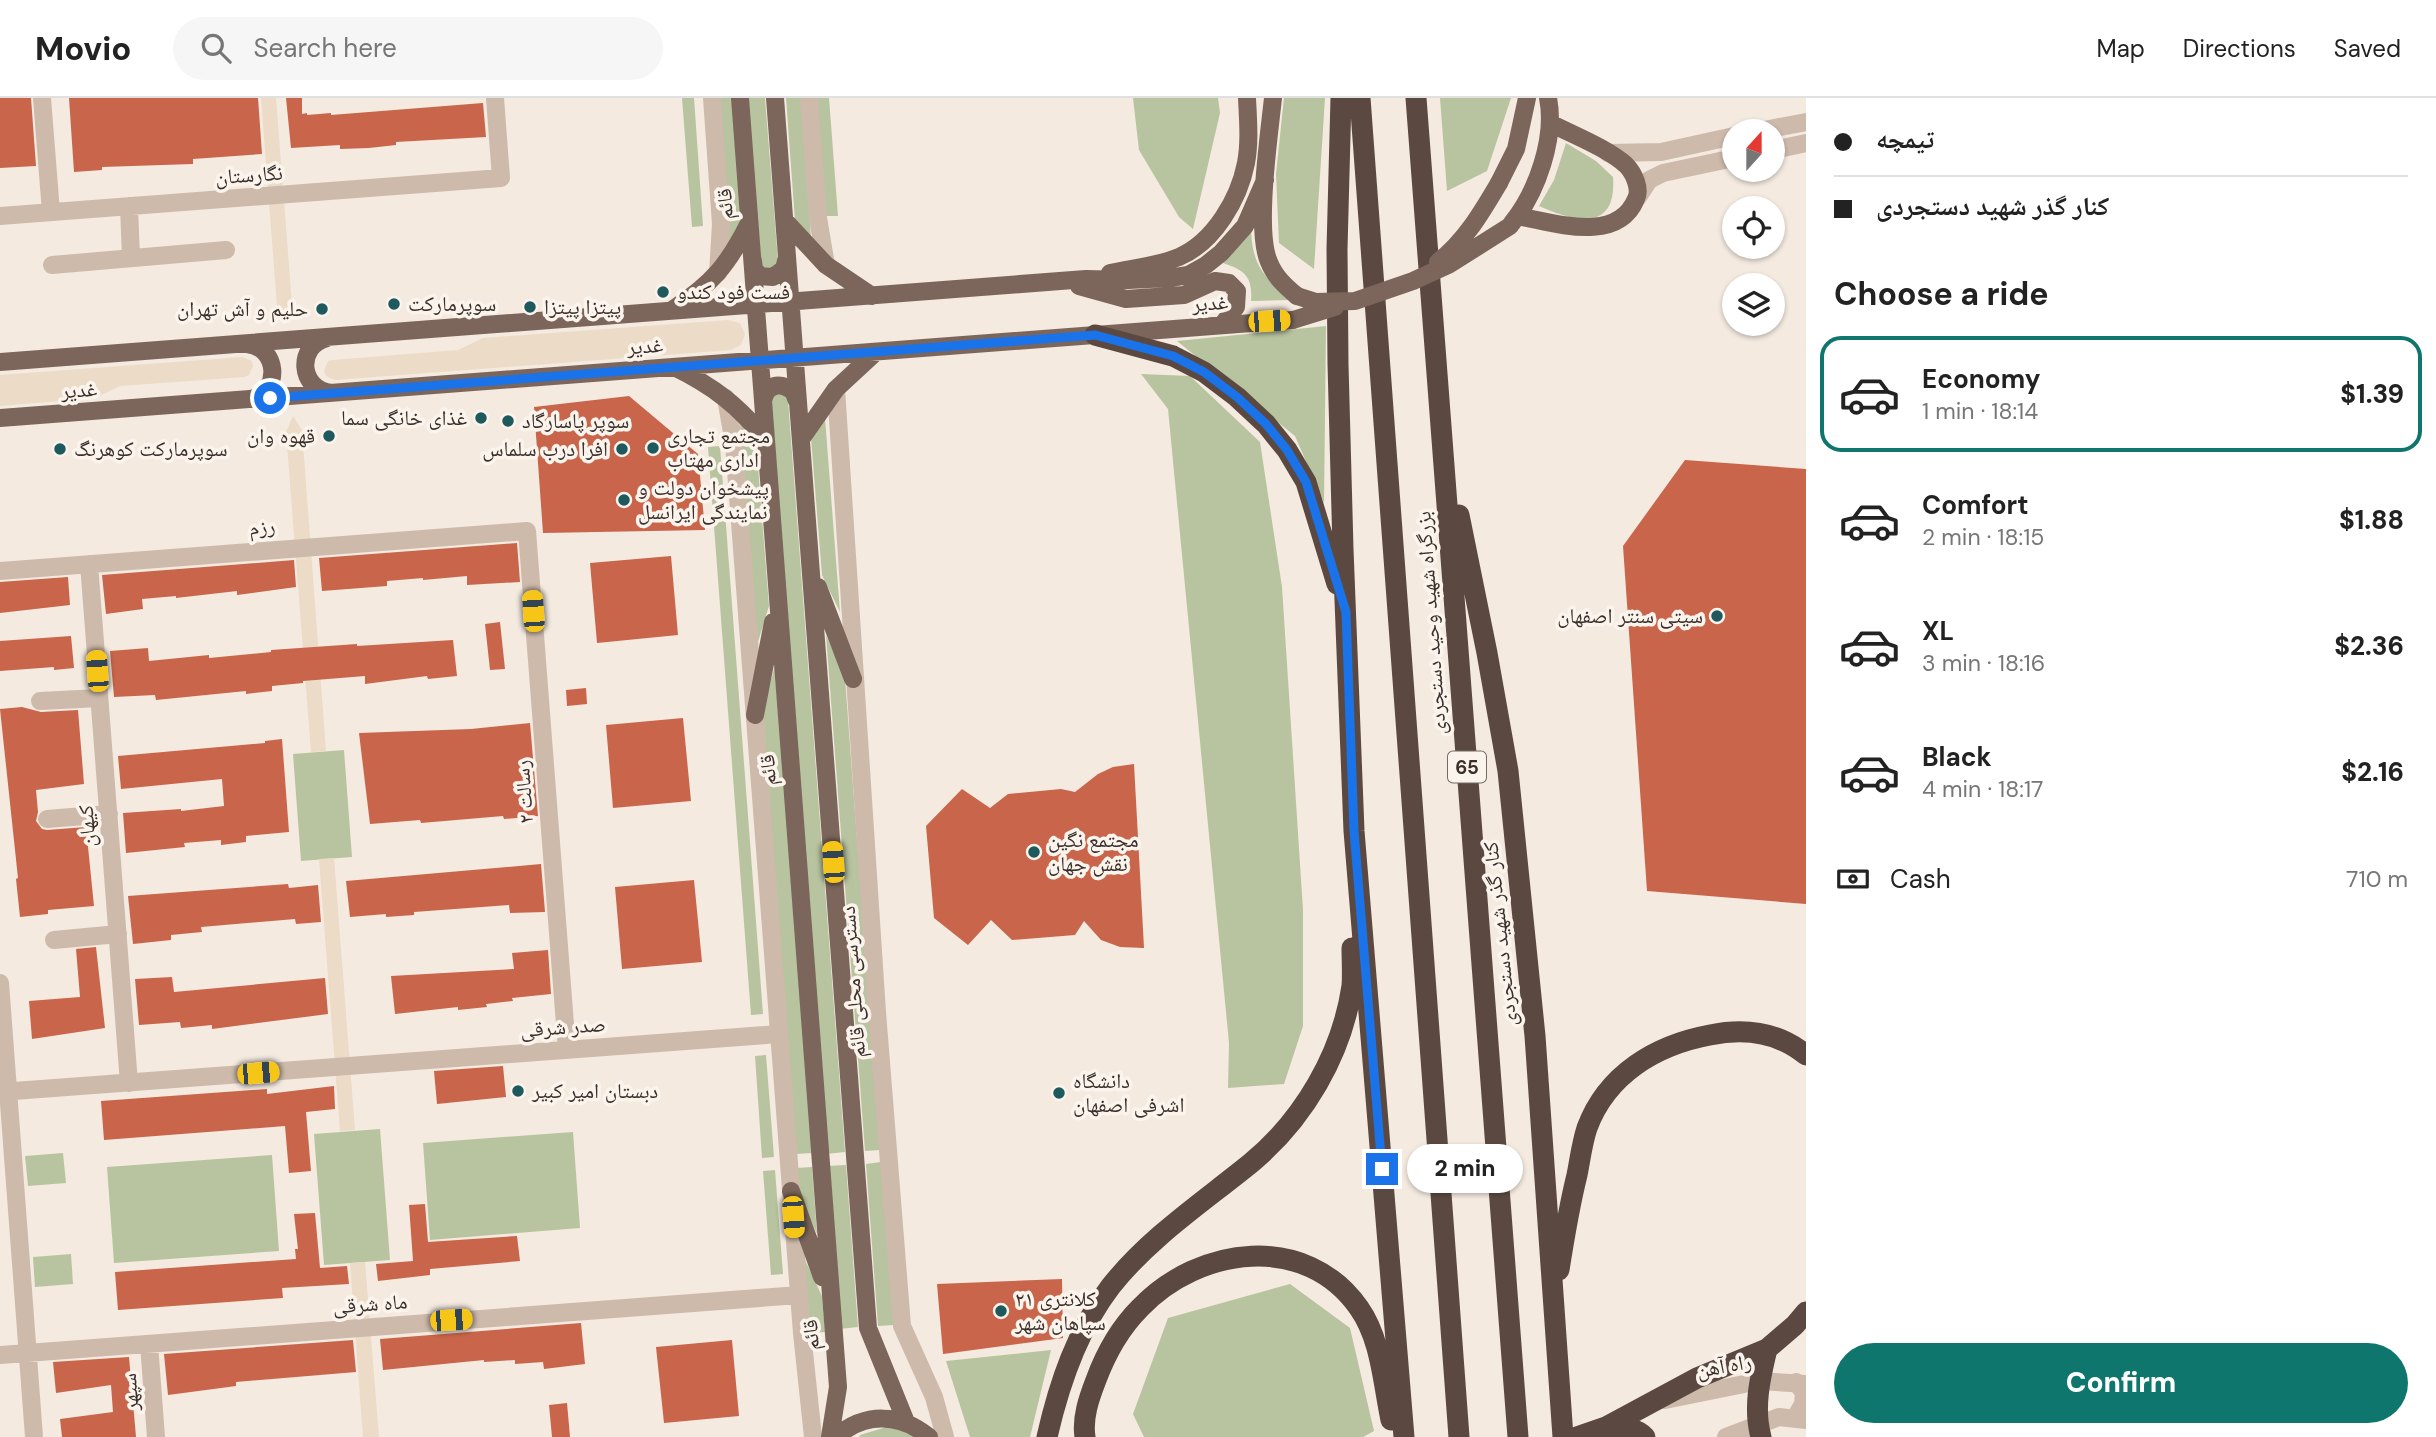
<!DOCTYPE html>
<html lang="en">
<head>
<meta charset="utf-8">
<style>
  body { margin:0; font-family:"DM Sans","Noto Naskh Arabic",sans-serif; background:#f6f6f6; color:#222; height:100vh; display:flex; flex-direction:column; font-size:26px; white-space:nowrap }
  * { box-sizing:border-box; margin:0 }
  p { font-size:23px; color:#767676 }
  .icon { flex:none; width:38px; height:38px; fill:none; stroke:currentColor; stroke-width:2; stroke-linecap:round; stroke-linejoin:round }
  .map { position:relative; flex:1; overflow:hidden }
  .side { display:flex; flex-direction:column; background:#fff; width:630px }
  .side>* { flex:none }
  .guide { display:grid; align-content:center; height:154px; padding:0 28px; background:#fff }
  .needle { width:46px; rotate:21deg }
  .controls { position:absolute; left:1722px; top:21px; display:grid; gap:14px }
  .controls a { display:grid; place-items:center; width:63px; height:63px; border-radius:50%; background:#fff; box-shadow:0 2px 5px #0004; font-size:35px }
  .end { position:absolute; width:32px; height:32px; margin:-16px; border:9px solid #1a73e8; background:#fff; box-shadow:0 0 0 4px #fff }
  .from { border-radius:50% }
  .bubble { position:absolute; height:49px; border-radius:24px; background:#fff; box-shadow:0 2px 5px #0004; font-size:23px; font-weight:800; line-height:49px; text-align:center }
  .car { position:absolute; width:21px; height:42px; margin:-21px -10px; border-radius:9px; box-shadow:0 0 5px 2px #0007; background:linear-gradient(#f5c518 24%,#345 0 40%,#f5c518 0 76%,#345 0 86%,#f5c518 0) }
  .guide b { display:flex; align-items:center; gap:24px; height:66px; font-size:26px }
  .guide b+b { border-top:2px solid #e0e0e0 }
  .guide i { width:18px; height:18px; background:#222 }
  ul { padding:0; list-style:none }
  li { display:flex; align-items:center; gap:21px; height:116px; margin:0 14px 10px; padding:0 14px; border:4px solid transparent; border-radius:21px }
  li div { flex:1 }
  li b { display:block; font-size:26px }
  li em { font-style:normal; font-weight:800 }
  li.selected { border-color:#0f766e }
  li>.icon { width:63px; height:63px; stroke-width:1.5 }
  h2 { padding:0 28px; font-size:32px; line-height:84px }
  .pay { display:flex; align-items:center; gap:18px; height:77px; padding:0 28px; font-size:26px }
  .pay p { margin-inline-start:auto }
  .cta { display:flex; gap:14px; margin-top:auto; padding:14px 28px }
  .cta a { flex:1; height:80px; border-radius:42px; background:#0f766e; color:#fff; font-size:28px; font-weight:800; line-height:80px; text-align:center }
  header { display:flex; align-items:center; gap:42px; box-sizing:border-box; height:98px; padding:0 35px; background:#fff; border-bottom:2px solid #e0e0e0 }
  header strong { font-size:33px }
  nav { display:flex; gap:38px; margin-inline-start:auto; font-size:24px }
  .search { width:490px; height:63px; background:#f6f6f6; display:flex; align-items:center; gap:18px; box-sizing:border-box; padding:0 24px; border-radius:38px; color:#767676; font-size:26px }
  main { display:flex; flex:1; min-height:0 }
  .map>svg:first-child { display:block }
  .green { fill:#b8c49f }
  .plaza { fill:#ecdbc7 }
  .building { fill:#c8654a }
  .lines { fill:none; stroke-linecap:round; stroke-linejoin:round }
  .minor { stroke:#cdbaab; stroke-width:18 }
  .major { stroke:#7c665b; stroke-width:18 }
  .highway { stroke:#5b4941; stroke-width:21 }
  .major-bridge { stroke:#7c665b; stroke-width:18 }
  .route { stroke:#1a73e8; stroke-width:9 }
  .poi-dot { fill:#1e5a5d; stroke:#fbf4ed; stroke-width:2.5 }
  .labels { text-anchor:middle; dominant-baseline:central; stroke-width:7; stroke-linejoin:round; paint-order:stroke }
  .shield { fill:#fbf4ed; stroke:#746a64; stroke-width:2 }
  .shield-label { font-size:19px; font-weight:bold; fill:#3a2f2a }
  .street-label { font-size:21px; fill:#3a2f2a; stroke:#fbf4ed }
  .poi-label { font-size:21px; fill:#3a2f2a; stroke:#fbf4ed; text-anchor:start }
</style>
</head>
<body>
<header>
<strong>Movio</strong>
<div class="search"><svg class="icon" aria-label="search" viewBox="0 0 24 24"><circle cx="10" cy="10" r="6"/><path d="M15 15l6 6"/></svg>Search here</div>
<nav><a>Map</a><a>Directions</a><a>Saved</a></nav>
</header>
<main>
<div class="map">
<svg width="1806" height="1339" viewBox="0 0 1806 1339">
  <rect width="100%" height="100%" fill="#f4eae0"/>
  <path class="green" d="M682 0H694L703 128 692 129Z
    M718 0H733L743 127 729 146Z
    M746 0H765L778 163 773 172 760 169Z
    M786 0H801L811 140 795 123Z
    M817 0H829L838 118H826Z
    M1133 0H1218L1220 15 1193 131 1179 119 1139 52Z
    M1284 0H1325L1314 171 1279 145 1276 76Z
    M1440 0H1511L1487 73 1447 93Z
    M1566 45 1596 63 1613 79C1617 135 1575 124 1539 108L1554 82Z
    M1251 129C1252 168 1263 177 1290 202L1251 203C1253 178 1244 172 1223 165Z
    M1326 228 1324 405 1295 338 1177 243Z
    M1141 276 1190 278 1260 344 1282 489 1303 812V928L1284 986 1228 990 1229 945 1168 311Z
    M773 295 786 298 788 302 845 1054 826 1056 770 299Z
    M825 320 840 514 822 477 811 340Z
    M740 325 756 343 769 508 757 547Z
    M720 348 763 916 751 917 708 349Z
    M826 537 845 580 880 1052 865 1053Z
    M775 567 812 1055 796 1056 763 612Z
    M344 652 352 759 301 763 293 656Z
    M766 957 774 1059 762 1060 755 958Z
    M380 1031 390 1162 324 1167 314 1036Z
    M573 1034 580 1130 430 1142 423 1045Z
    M63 1055 66 1085 28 1088 25 1058Z
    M272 1057 279 1153 114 1165 107 1069Z
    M881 1064 894 1227 878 1228 866 1066Z
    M846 1067 858 1229 839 1231 827 1068Z
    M812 1069 817 1136 798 1093 796 1070Z
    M775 1072 783 1176 771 1177 763 1073Z
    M71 1156 73 1186 35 1189 33 1159Z
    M804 1160 822 1198 825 1234 810 1235Z
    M1290 1186 1350 1230 1374 1333 1363 1339H1144L1133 1316 1168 1220Z
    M1051 1252 1030 1339H970L946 1263Z
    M893 1327 918 1339H859L860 1337Z"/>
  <path class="plaza" d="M261 0H276L292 206 285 222 277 208Z
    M728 222 740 225 745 236 741 247 731 252 335 282 326 278 324 273 328 263 333 262 458 252 483 240Z
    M242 259 252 263 253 268 249 277 244 279 120 288 95 300 0 308V277Z
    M293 318 302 332 326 653 311 654 286 334Z
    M334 760 355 1032 340 1033 319 761Z
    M365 1164 379 1339H363L350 1165Z"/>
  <path class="building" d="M0 0H31L36 68 0 70Z
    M69 0H258L262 56 193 61V66L102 69V72L74 74Z
    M286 0H302V16L307 15V17L331 15V17L483 5 486 39 396 44V47L369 50 340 51V47L291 50Z
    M629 298 698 356 705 432 543 435 534 309Z
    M1685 362 1806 371V806L1647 793 1623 448Z
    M517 445 520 484 467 487V478L423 482V480L387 483V488L322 493 319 460Z
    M671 458 678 537 597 545 590 465Z
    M294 462 296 489 237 497V493L176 500V498L142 501 143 511 106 516 102 477Z
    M68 479 70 507 0 515V484Z
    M500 524 505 571 490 572 485 526Z
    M71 538 74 570 54 572V569L0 573V543Z
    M453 542 457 578 428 581 427 578 365 586V578L303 583V585L272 588V593L246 596V593L156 602 155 597 114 599 110 553 148 550 149 563 209 557V560L271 554V552L357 546V548Z
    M586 590 587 606 567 608 566 592Z
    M22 609 41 614 78 612 84 686 36 692 38 714 36 723 42 731 47 732 86 729 94 808 48 812V816L20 819 16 781 18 780 0 611Z
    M683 620 691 703 613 710 606 627Z
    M530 625 538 718 504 721 503 718 421 725 420 722 370 726 359 635 471 631Z
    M282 641 289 734 246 738V744L221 747V742L184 745 185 749 126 755 123 715 181 711V713L224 708 222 681 121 691 118 658 265 645V643Z
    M1134 666 1144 850 1120 849 1101 842 1084 823 1075 837 1012 842 991 822 968 847 934 820 926 728 962 691 990 710 1008 696 1061 691 1075 694 1098 676 1113 669Z
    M541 766 545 814 510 815 509 807 414 814V817L386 819V816L350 819 346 783Z
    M694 782 702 864 622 871 615 789Z
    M288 786 289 790 318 787 321 824 296 826 295 821 201 829 202 834 171 837V842L133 846 128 798Z
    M96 849 105 930 32 941 29 903 80 899 76 851Z
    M548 852 551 896 512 900 513 903 486 906 487 909 458 912V909L395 916 391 878 514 871 512 855Z
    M172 879 174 894 325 880 328 916 212 931V927L181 930 180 924 139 927 135 881Z
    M503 968 506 999 437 1006 434 973Z
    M334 988 335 1011 306 1014 311 1073 289 1075 285 1028 104 1042 101 1003 267 991V996Z
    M425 1106 428 1144 517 1138 520 1163 430 1171V1177L378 1183 376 1166 413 1163 409 1107Z
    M315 1115 320 1170 347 1168 349 1186 282 1190 283 1200 118 1212 115 1174 296 1161 295 1151H298L294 1116Z
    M1062 1181 1063 1240 943 1256 937 1186Z
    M581 1225 585 1266 544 1271 543 1264 515 1266V1262L484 1264V1262L383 1272 380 1241Z
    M353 1242 356 1274 236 1284V1288L168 1297 164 1256Z
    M732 1242 739 1318 664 1325 656 1249Z
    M129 1259 136 1339H62L60 1321 113 1314 111 1287 56 1295 53 1264Z
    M567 1305 570 1339H552L549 1307Z"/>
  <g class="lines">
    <path class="minor" d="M42 0 51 114
      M712 0 721 126 718 175
      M809 0 818 120 826 167
      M1759 33 1806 24
      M1773 52 1806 45
      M1608 55 1661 54 1734 38
      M1638 99 1649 82 1663 75 1734 60
      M129 108 131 160
      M0 118 501 80 495 0
      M52 167 226 152
      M836 291 877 914 902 1228 934 1299 945 1339
      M726 300 734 346 802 1235 813 1339
      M89 466 129 985
      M0 473 527 433 567 952
      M40 603 99 600
      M47 721 109 716
      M54 842 118 836
      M0 885 34 1339
      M0 994 779 936
      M149 1246 156 1339
      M0 1257 799 1197
      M1665 1302 1759 1283 1806 1286
      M1795 1320 1803 1306 1804 1295 1796 1284
      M1726 1339 1779 1319 1806 1322"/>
    <path class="major" d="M740 0 838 1289 830 1339
      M775 0 868 1230 906 1324
      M1273 0C1269 38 1255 133 1269 164 1275 179 1285 188 1297 198
      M1499 85 1516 51 1527 0
      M1517 118C1553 124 1617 147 1636 101 1641 91 1634 75 1626 67 1607 50 1573 37 1550 25
      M785 123 826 167 872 198
      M1512 125C1537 94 1556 40 1548 0
      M753 163 754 171 760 178 773 179 784 171 787 159
      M1110 175C1132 170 1158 168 1179 159 1214 144 1239 101 1246 65 1250 44 1248 22 1247 0
      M1079 188 1126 201 1184 197 1215 183 1229 185 1237 193 1236 209 1222 227
      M672 212C712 186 728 167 749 125
      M327 240C296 248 299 291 331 295
      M247 246C278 249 282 293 251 301
      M0 264 1086 181 1128 182 1170 180 1188 177 1206 167 1221 155 1245 128 1265 82
      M674 269C713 288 739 308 766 342
      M763 304C765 287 779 283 793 293L798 305
      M0 320 1293 222
      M801 341 836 291 876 254
      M818 489 853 581
      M755 617 773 524
      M791 1093 822 1179
      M836 1339C865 1314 900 1315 929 1339"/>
    <path class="highway" d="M1341 0 1337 151 1338 266 1343 451 1354 733 1404 1339
      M1360 0 1459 1339
      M1416 0 1518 1339
      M1095 237 1173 258 1204 274 1237 299 1266 326 1287 352 1306 384 1337 486
      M1459 417 1487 555 1508 673 1535 938 1563 1339
      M1559 1172C1564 1140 1569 1109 1577 1077 1580 1062 1582 1045 1587 1030 1607 976 1656 947 1710 937 1744 930 1778 934 1806 957
      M1606 1329C1620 1330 1635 1328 1645 1339
      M1047 1339C1059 1286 1077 1232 1111 1188 1150 1139 1203 1104 1251 1065 1304 1021 1342 956 1352 888 1353 876 1352 862 1352 850
      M1085 1339C1082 1320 1089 1300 1096 1282 1106 1255 1120 1230 1140 1210 1199 1148 1306 1134 1359 1210 1381 1241 1383 1284 1391 1322
      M1577 1339 1606 1329 1697 1280 1767 1251 1795 1227 1806 1214
      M1761 1339C1753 1310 1760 1280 1767 1251"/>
    <path class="major-bridge" d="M1438 164C1465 143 1482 114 1499 85
      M1297 198 1316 204 1355 203 1413 183 1450 166 1510 128
      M1293 222 1335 209"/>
  </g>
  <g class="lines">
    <path class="route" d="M270 300 1095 237 1173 258 1204 274 1237 299 1266 326 1287 352 1306 384 1346 514 1354 733 1382 1071"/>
  </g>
  <g class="poi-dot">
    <circle cx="663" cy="194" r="7"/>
    <circle cx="394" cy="206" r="7"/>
    <circle cx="530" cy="209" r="7"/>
    <circle cx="322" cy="211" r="7"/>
    <circle cx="481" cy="320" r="7"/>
    <circle cx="508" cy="323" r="7"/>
    <circle cx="329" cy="338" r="7"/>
    <circle cx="653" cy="350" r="7"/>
    <circle cx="60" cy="351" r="7"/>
    <circle cx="622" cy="351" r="7"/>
    <circle cx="624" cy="402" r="7"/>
    <circle cx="1717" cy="518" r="7"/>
    <circle cx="1034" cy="754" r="7"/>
    <circle cx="518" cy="993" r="7"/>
    <circle cx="1059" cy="995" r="7"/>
    <circle cx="1001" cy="1213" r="7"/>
  </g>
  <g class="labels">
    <rect class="shield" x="1448" y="653.5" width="38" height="31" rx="5"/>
    <g class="shield-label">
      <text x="1467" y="669">65</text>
    </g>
    <g class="street-label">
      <text transform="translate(249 77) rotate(-4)">نگارستان</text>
      <text transform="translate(725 106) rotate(-94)">قائم</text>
      <text transform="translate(1210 205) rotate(-4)">غدیر</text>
      <text transform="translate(645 248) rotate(-4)">غدیر</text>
      <text transform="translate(79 292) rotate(-4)">غدیر</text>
      <text transform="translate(262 429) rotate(-5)">رزم</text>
      <text transform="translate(1431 525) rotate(-94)">بزرگراه شهید وحید دستجردی</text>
      <text transform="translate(768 672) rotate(-94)">قائم</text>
      <text transform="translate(524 694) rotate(-94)">رسالت ۲</text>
      <text transform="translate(87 728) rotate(-94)">کیهان</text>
      <text transform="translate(1500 836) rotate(-96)">کنار گذر شهید دستجردی</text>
      <text transform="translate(853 884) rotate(-94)">دسترسی محلی قائم</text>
      <text transform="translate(563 929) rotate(-4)">صدر شرقی</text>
      <text transform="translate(370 1206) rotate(-4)">ماه شرقی</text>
      <text transform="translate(811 1237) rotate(-95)">قائم</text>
      <text transform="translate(1724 1268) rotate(-10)">راه آهن</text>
      <text transform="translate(130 1294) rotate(-94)">سپهر</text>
    </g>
    <g class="poi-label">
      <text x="677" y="194">فست فود کندو</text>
      <text x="408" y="206">سوپرمارکت</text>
      <text x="544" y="209">پیتزا پیتزا</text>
      <text x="308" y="211" text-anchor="end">حلیم و آش تهران</text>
      <text x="467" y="320" text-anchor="end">غذای خانگی سما</text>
      <text x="522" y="323">سوپر پاسارگاد</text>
      <text x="315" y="338" text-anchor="end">قهوه وان</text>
      <text x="667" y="338">مجتمع تجاری<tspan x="667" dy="24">اداری مهتاب</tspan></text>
      <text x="74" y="351">سوپرمارکت کوهرنگ</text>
      <text x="608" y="351" text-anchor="end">افرا درب سلماس</text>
      <text x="638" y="390">پیشخوان دولت و<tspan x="638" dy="24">نمایندگی ایرانسل</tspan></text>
      <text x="1703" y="518" text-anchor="end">سیتی سنتر اصفهان</text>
      <text x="1048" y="742">مجتمع نگین<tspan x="1048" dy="24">نقش جهان</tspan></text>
      <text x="1073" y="983">دانشگاه<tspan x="1073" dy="24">اشرفی اصفهان</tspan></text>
      <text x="532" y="993">دبستان امیر کبیر</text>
      <text x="1015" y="1201">کلانتری ۲۱<tspan x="1015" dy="24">سپاهان شهر</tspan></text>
    </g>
  </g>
</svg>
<div class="controls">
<a><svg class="needle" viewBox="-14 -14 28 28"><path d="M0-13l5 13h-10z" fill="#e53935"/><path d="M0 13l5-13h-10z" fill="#767676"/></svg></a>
<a><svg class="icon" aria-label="locate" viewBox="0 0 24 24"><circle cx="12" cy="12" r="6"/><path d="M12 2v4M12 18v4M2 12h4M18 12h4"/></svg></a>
<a><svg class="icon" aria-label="layers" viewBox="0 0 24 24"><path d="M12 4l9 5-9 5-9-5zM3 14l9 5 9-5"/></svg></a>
</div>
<i class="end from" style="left:270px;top:300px"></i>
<i class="end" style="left:1382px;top:1071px"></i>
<div class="bubble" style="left:1407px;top:1046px;width:116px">2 min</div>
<i class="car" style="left:1269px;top:223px;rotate:86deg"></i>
<i class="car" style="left:533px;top:513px;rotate:356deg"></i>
<i class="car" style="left:97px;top:573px;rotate:356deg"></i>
<i class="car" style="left:833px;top:764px;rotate:356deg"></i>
<i class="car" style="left:258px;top:975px;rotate:85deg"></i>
<i class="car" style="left:793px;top:1119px;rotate:176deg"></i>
<i class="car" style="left:451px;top:1222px;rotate:86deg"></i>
</div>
<section class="side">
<div class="guide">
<b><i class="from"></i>تیمچه</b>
<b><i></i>کنار گذر شهید دستجردی</b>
</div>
<h2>Choose a ride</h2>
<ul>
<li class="selected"><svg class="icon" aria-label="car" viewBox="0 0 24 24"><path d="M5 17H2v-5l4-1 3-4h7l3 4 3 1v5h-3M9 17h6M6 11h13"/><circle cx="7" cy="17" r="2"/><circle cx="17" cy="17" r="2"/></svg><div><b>Economy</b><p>1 min · 18:14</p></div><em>$1.39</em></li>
<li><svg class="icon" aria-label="car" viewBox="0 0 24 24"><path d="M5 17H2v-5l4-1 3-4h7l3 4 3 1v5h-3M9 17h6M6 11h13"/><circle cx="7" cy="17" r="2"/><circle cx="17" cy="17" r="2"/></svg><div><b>Comfort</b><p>2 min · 18:15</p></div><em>$1.88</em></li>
<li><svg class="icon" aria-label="car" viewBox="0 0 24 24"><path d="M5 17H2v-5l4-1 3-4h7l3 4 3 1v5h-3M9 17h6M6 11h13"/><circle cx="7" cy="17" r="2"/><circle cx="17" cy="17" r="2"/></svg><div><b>XL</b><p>3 min · 18:16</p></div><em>$2.36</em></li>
<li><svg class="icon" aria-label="car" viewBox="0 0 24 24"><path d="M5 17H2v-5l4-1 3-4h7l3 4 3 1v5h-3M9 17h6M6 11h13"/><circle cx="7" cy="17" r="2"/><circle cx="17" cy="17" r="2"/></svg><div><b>Black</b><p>4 min · 18:17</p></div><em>$2.16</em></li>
</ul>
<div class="pay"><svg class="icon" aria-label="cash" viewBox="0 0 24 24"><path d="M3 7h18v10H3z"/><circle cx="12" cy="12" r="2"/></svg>Cash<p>710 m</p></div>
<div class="cta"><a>Confirm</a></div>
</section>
</main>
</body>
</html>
